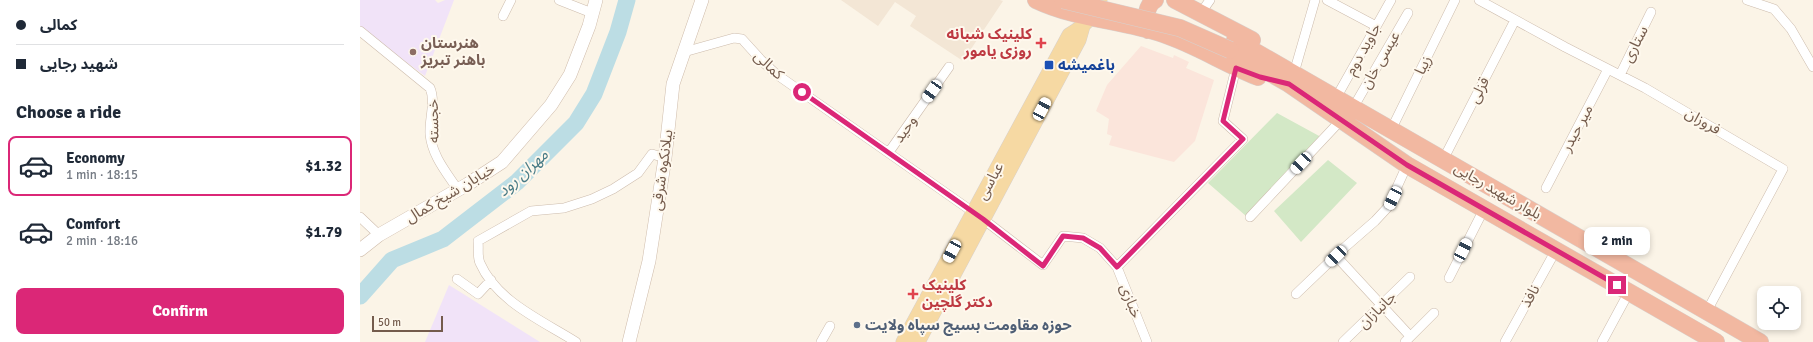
<!DOCTYPE html>
<html lang="en">
<head>
<meta charset="utf-8">
<style>
  body { margin:0; font-family:Signika,"Noto Sans Arabic",sans-serif; background:#f6f6f7; color:#1f2937; height:100vh; display:flex; flex-direction:column; font-size:15px; white-space:nowrap }
  * { box-sizing:border-box; margin:0 }
  p { font-size:13px; color:#747a83 }
  .icon { flex:none; width:22px; height:22px; fill:none; stroke:currentColor; stroke-width:2; stroke-linecap:round; stroke-linejoin:round }
  .map { position:relative; flex:1; overflow:hidden }
  .drawer { display:flex; flex-direction:column; background:#fff; width:360px }
  .drawer>* { flex:none }
  .hud { display:grid; align-content:center; height:88px; padding:0 16px; background:#fff }
  .fabs { position:absolute; left:1397px; top:286px; display:grid; gap:8px }
  .fabs a { display:grid; place-items:center; width:44px; height:44px; border-radius:8px; background:#fff; box-shadow:0 2px 6px #0003; font-size:20px }
  .scale { position:absolute; left:12px; bottom:10px; width:71px; box-sizing:border-box; padding-left:4px; border:2px solid #745b4c; border-top:0; font-size:11px; line-height:14px; white-space:nowrap; color:#745b4c; -webkit-text-stroke:3px #fef8ed; paint-order:stroke }
  .end { position:absolute; width:18px; height:18px; margin:-9px; border:5px solid #db2777; background:#fff; box-shadow:0 0 0 2px #fff }
  .from { border-radius:50% }
  .bubble { position:absolute; height:28px; border-radius:8px; background:#fff; box-shadow:0 2px 6px #0003; font-size:13px; font-weight:700; line-height:28px; text-align:center }
  .car { position:absolute; width:12px; height:24px; margin:-12px -6px; border-radius:5px; box-shadow:0 0 3px 1px #0007; background:linear-gradient(#fff 24%,#345 0 40%,#fff 0 76%,#345 0 86%,#fff 0) }
  .hud b { display:flex; align-items:center; gap:14px; height:38px; font-size:15px }
  .hud b+b { border-top:1px solid #e0e1e3 }
  .hud i { width:10px; height:10px; background:#1f2937 }
  ul { padding:0; list-style:none }
  li { display:flex; align-items:center; gap:12px; height:60px; margin:0 8px 6px; padding:0 8px; border:2px solid transparent; border-radius:8px }
  li div { flex:1 }
  li b { display:block; font-size:15px }
  li em { font-style:normal; font-weight:700 }
  li.active { border-color:#db2777 }
  li>.icon { width:36px; height:36px; stroke-width:1.5 }
  h2 { padding:0 16px; font-size:18px; line-height:48px }
  .cta { display:flex; gap:8px; margin-top:auto; padding:8px 16px }
  .cta a { flex:1; height:46px; border-radius:8px; background:#db2777; color:#fff; font-size:16px; font-weight:700; line-height:46px; text-align:center }
  main { display:flex; flex:1; min-height:0 }
  .map>svg:first-child { display:block }
  .residential { fill:#f3e6d5 }
  .commercial { fill:#fbe5db }
  .education { fill:#f1e3f8 }
  .green { fill:#d3e8c6 }
  .lines { fill:none; stroke-linecap:round; stroke-linejoin:round }
  .river { stroke:#bcdde4; stroke-width:17 }
  .street-casing { stroke:#cdbcad; stroke-width:10 }
  .secondary-casing { stroke:#cfbcab; stroke-width:14 }
  .primary-casing { stroke:#d8d1cd; stroke-width:15 }
  .highway-casing { stroke:#d8d1cd; stroke-width:18 }
  .street { stroke:#fff; stroke-width:9 }
  .secondary { stroke:#fff; stroke-width:13 }
  .primary { stroke:#f6d9a3; stroke-width:14 }
  .highway { stroke:#f2b8a1; stroke-width:17 }
  .highway-bridge-casing { stroke:#d8d1cd; stroke-width:18; stroke-linecap:butt }
  .highway-bridge { stroke:#f2b8a1; stroke-width:17 }
  .route { stroke:#db2777; stroke-width:5 }
  .health-dot { fill:#e0444e; stroke:#fef8ed; stroke-width:1.5 }
  .education-dot { fill:#8d6e63; stroke:#fef8ed; stroke-width:1.5 }
  .transit-dot { fill:#1a4fb4; stroke:#fef8ed; stroke-width:1.5 }
  .service-dot { fill:#5c6f8a; stroke:#fef8ed; stroke-width:1.5 }
  .labels { text-anchor:middle; dominant-baseline:central; stroke-width:4; stroke-linejoin:round; paint-order:stroke }
  .health-label { font-size:15px; font-weight:bold; fill:#be3a42; stroke:#fef8ed; text-anchor:end }
  .education-label { font-size:15px; font-weight:bold; fill:#785e54; stroke:#fef8ed; text-anchor:start }
  .street-label { font-size:15px; fill:#745b4c; stroke:#fef8ed }
  .transit-label { font-size:15px; font-weight:bold; fill:#164399; stroke:#fef8ed; text-anchor:start }
  .service-label { font-size:15px; font-weight:bold; fill:#4e5e75; stroke:#fef8ed; text-anchor:start }
  .water-label { font-size:16px; font-style:italic; fill:#477a85; stroke:#fef8ed }
</style>
</head>
<body>
<main>
<section class="drawer">
<div class="hud">
<b><i class="from"></i>کمالی</b>
<b><i></i>شهید رجایی</b>
</div>
<h2>Choose a ride</h2>
<ul>
<li class="active"><svg class="icon" aria-label="car" viewBox="0 0 24 24"><path d="M5 17H2v-5l4-1 3-4h7l3 4 3 1v5h-3M9 17h6M6 11h13"/><circle cx="7" cy="17" r="2"/><circle cx="17" cy="17" r="2"/></svg><div><b>Economy</b><p>1 min · 18:15</p></div><em>$1.32</em></li>
<li><svg class="icon" aria-label="car" viewBox="0 0 24 24"><path d="M5 17H2v-5l4-1 3-4h7l3 4 3 1v5h-3M9 17h6M6 11h13"/><circle cx="7" cy="17" r="2"/><circle cx="17" cy="17" r="2"/></svg><div><b>Comfort</b><p>2 min · 18:16</p></div><em>$1.79</em></li>
</ul>
<div class="cta"><a>Confirm</a></div>
</section>
<div class="map">
<svg width="1453" height="342" viewBox="0 0 1453 342">
  <rect width="100%" height="100%" fill="#fbf4e7"/>
  <path class="residential" d="M481 0H640L643 1 603 61 550 26 556 16 535 2 518 26Z"/>
  <path class="commercial" d="M781 46 813 58 814 55 829 62 826 68 854 80 835 141 814 162 749 145 752 136 747 134 749 119 736 111 747 85Z"/>
  <path class="education" d="M0 0H75L78 3 85 0H94L65 76 0 28Z
    M89 285 180 342H65Z"/>
  <path class="green" d="M917 113 961 137 886 216 848 183Z
    M968 160 997 183 941 242 914 211Z"/>
  <g class="lines">
    <path class="river" d="M0 296 32 260 83 239 157 182 216 123 234 94 258 32 267 0"/>
    <g class="street-casing">
      <path id="street" d="M199 0 232 13
        M967 0 1016 26
        M1119 0 1205 47 1285 88 1423 169 1347 311
        M1387 0 1414 9 1431 29 1453 67
        M840 14 850 0
        M143 16 151 0
        M0 31 70 88C76 102 69 119 70 134 72 156 87 173 98 190
        M324 52 374 38 382 39 401 60 416 74 623 219 683 265 703 236 723 238 740 248 757 267 787 342
        M934 73 955 0
        M1260 75 1291 12
        M976 98 1031 0
        M993 108 1048 13
        M1031 130 1095 0
        M529 152 589 67
        M1083 160 1155 20
        M1186 188 1248 69
        M0 217 19 235
        M890 217 982 119
        M976 256 1050 336
        M757 267 883 139 863 121 876 68
        M1089 278 1124 209
        M97 279 118 294 131 280
        M936 294 984 248 1015 221 1028 207 1047 165
        M216 342C183 321 137 302 120 263 117 257 119 248 118 241L171 211 204 208 232 199 253 189 278 173 292 154 305 158
        M461 342 470 326
        M983 342 1050 277
        M1045 342 1074 313
        M1145 342 1196 250
        M1242 342 1269 292"/>
    </g>
    <g class="secondary-casing">
      <path id="secondary" d="M0 250 19 235 108 184 142 162 191 105 210 75 229 26 236 0
        M269 342 289 261 305 158 313 84 342 0"/>
    </g>
    <g class="primary-casing">
      <path id="primary" d="M543 342 709 35C727 24 731 19 740 0
        M558 342 719 40 723 26"/>
    </g>
    <g class="highway-casing">
      <path id="highway" d="M676 0C716 19 761 20 803 34 836 45 865 64 898 77
        M815 0 892 40
        M788 30C784 21 786 5 795 0
        M875 40 1400 342
        M870 50 929 84 1047 165 1356 342"/>
    </g>
    <use href="#street" class="street"/>
    <use href="#secondary" class="secondary"/>
    <use href="#primary" class="primary"/>
    <use href="#highway" class="highway"/>
    <g class="highway-bridge-casing">
      <path id="highway-bridge" d="M703 0 820 28 870 50"/>
    </g>
    <use href="#highway-bridge" class="highway-bridge"/>
  </g>
  <g class="lines">
    <path class="route" d="M442 92 623 219 683 266 703 236 723 238 740 248 757 267 883 139 863 121 876 68 900 77 929 84 1047 165 1257 285"/>
  </g>
  <g class="health-dot">
    <path d="M679 37h4v4h4v4h-4v4h-4v-4h-4v-4h4z"/>
    <path d="M551 288h4v4h4v4h-4v4h-4v-4h-4v-4h4z"/>
  </g>
  <circle class="education-dot" cx="53" cy="52" r="4"/>
  <rect class="transit-dot" x="684" y="60" width="10" height="10" rx="2"/>
  <circle class="service-dot" cx="497" cy="325" r="4"/>
  <g class="labels">
    <g class="health-label">
      <text x="672" y="34">کلینیک شبانه<tspan x="672" dy="17">روزی یامور</tspan></text>
      <text x="562" y="285" text-anchor="start">کلینیک<tspan x="562" dy="17">دکتر گلچین</tspan></text>
    </g>
    <g class="education-label">
      <text x="61" y="43">هنرستان<tspan x="61" dy="17">باهنر تبریز</tspan></text>
    </g>
    <g class="street-label">
      <text transform="translate(1275 44) rotate(-63)">ستاری</text>
      <text transform="translate(1003 49) rotate(-61)">جاوید دوم</text>
      <text transform="translate(1020 60) rotate(-60)">عیسی خان</text>
      <text transform="translate(409 65) rotate(43)">کمالی</text>
      <text transform="translate(1063 65) rotate(-64)">زیبا</text>
      <text transform="translate(1119 90) rotate(-63)">قزلی</text>
      <text transform="translate(73 121) rotate(-91)">خجسته</text>
      <text transform="translate(1343 121) rotate(30)">فروزان</text>
      <text transform="translate(1217 128) rotate(-62)">میر حیدر</text>
      <text transform="translate(545 129) rotate(-55)">وحید</text>
      <text transform="translate(302 170) rotate(-82)">بیلانکوه شرقی</text>
      <text transform="translate(630 181) rotate(-62)">عباسى</text>
      <text transform="translate(1138 191) rotate(30)">بلوار شهید رجایی</text>
      <text transform="translate(90 193) rotate(-31)">خیابان شیخ کمال</text>
      <text transform="translate(1170 296) rotate(-61)">نافذ</text>
      <text transform="translate(771 301) rotate(69)">خبازی</text>
      <text transform="translate(1017 310) rotate(-44)">جانبازان</text>
    </g>
    <g class="transit-label">
      <text x="698" y="65">باغمیشه</text>
    </g>
    <g class="service-label">
      <text x="505" y="325">حوزه مقاومت بسیج سپاه ولایت</text>
    </g>
    <g class="water-label">
      <text transform="translate(163 173) rotate(-42)">مهران رود</text>
    </g>
  </g>
</svg>
<div class="fabs">
<a><svg class="icon" aria-label="locate" viewBox="0 0 24 24"><circle cx="12" cy="12" r="6"/><path d="M12 2v4M12 18v4M2 12h4M18 12h4"/></svg></a>
</div>
<div class="scale">50 m</div>
<i class="end from" style="left:442px;top:92px"></i>
<i class="end" style="left:1257px;top:285px"></i>
<div class="bubble" style="left:1224px;top:227px;width:66px">2 min</div>
<i class="car" style="left:572px;top:91px;rotate:215deg"></i>
<i class="car" style="left:682px;top:109px;rotate:28deg"></i>
<i class="car" style="left:941px;top:163px;rotate:223deg"></i>
<i class="car" style="left:1033px;top:198px;rotate:206deg"></i>
<i class="car" style="left:1103px;top:250px;rotate:27deg"></i>
<i class="car" style="left:592px;top:251px;rotate:208deg"></i>
<i class="car" style="left:976px;top:256px;rotate:226deg"></i>
</div>
</main>
</body>
</html>
